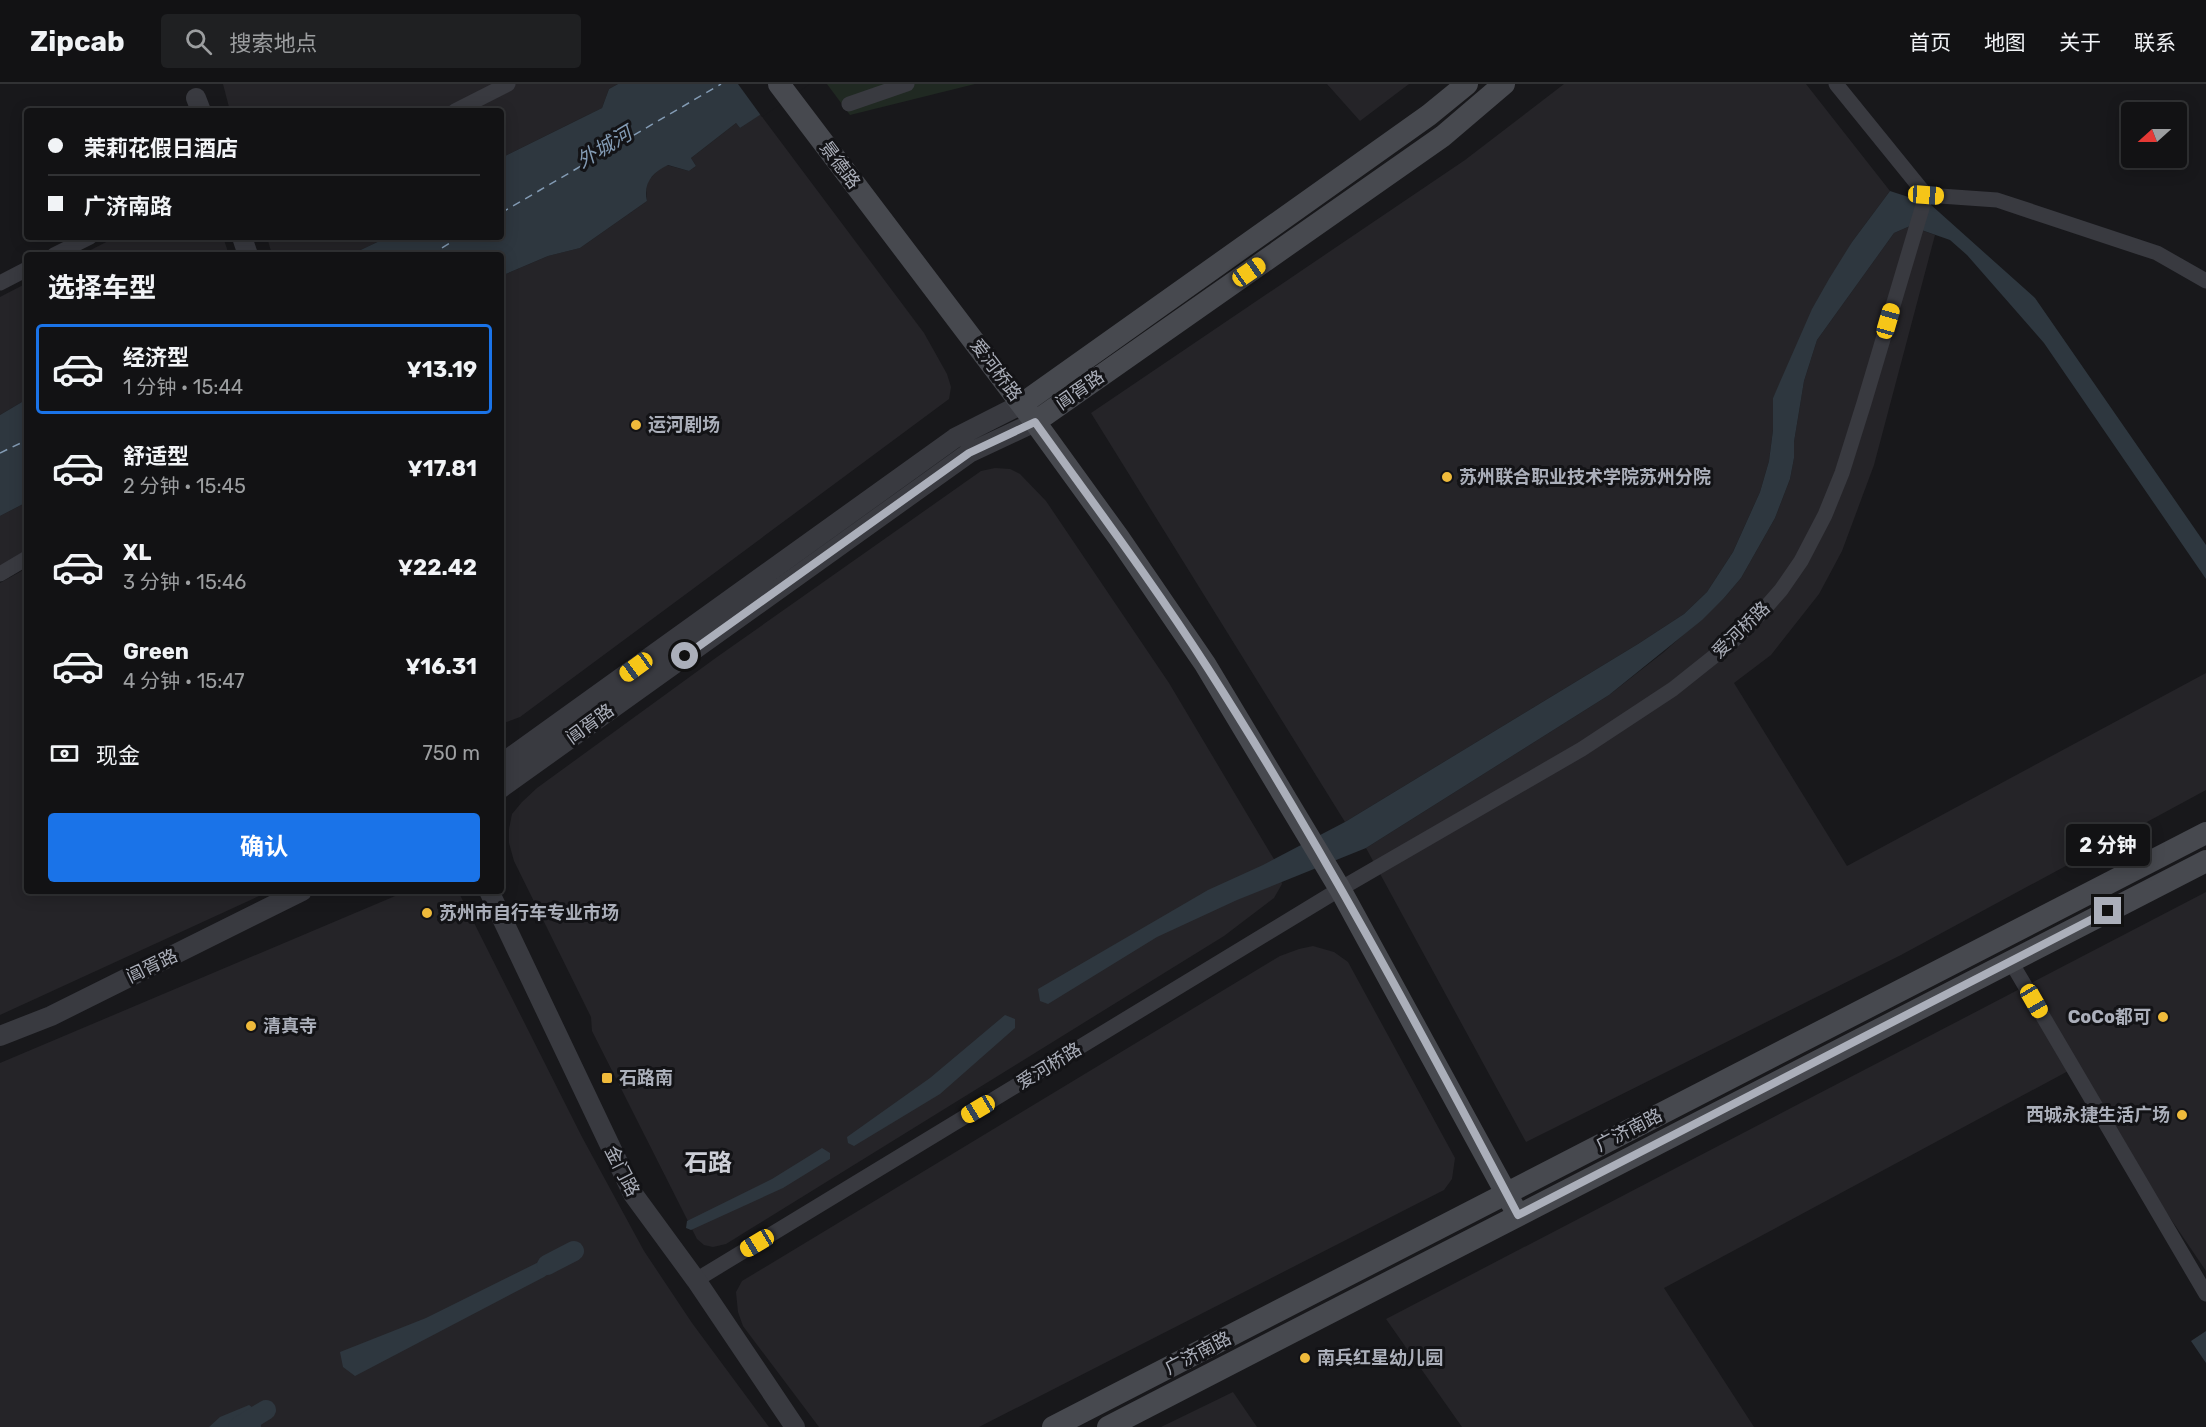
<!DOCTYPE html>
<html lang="zh">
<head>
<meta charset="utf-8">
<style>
  body { margin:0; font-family:Rubik,"Noto Sans SC",sans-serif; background:#1f2022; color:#f1f3f6; height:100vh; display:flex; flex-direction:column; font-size:22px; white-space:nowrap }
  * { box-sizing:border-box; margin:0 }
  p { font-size:20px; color:#9c9ea0 }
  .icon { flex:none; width:33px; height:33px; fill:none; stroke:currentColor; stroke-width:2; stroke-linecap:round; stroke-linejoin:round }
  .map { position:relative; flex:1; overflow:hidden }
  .details { position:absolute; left:24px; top:168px; width:480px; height:642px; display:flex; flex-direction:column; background:#121214; border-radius:6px; box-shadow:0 3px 15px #0003,0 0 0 2px #313234 }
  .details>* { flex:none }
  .hud { position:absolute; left:24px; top:24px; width:480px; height:132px; border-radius:6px; box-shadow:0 3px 15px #0003,0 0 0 2px #313234; display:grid; align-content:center; height:132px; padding:0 24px; background:#121214 }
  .needle { width:39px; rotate:249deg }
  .fabs { position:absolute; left:2121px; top:18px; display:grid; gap:12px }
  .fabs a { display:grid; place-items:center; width:66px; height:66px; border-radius:6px; background:#121214; box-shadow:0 3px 15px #0003,0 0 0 2px #313234; font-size:30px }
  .end { position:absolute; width:27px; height:27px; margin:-14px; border:8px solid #abafba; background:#111; box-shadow:0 0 0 3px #111 }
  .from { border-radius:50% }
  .bubble { position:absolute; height:42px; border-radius:6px; background:#121214; box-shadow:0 3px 15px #0003,0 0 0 2px #313234; font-size:20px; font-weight:700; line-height:42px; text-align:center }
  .car { position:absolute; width:18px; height:36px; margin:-18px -9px; border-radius:8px; box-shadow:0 0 4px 2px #0007; background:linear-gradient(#f5c518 24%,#345 0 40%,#f5c518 0 76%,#345 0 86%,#f5c518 0) }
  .hud b { display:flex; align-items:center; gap:21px; height:57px; font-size:22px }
  .hud b+b { border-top:2px solid #313234 }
  .hud i { width:15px; height:15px; background:#f1f3f6 }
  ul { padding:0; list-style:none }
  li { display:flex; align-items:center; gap:18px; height:90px; margin:0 12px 9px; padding:0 12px; border:3px solid transparent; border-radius:6px }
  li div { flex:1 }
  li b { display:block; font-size:22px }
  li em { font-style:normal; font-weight:700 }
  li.selected { border-color:#1a73e8 }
  li>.icon { width:54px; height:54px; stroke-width:1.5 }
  h2 { padding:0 24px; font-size:27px; line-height:72px }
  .pay { display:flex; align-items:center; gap:15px; height:66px; padding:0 24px; font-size:22px }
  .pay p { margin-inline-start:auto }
  .action { display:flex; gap:12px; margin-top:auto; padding:12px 24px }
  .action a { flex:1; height:69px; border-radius:6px; background:#1a73e8; color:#fff; font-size:24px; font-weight:700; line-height:69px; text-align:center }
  header { display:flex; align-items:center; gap:36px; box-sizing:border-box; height:84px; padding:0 30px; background:#121214; border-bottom:2px solid #313234 }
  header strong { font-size:28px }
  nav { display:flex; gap:33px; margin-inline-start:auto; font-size:21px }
  .search { width:420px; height:54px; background:#1f2022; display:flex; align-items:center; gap:15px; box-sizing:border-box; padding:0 21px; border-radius:6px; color:#9c9ea0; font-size:22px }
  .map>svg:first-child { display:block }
  .built { fill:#252428 }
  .green { fill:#202922 }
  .water { fill:#2e373f }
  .pier { fill:#18181b }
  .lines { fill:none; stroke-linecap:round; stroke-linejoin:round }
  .canal { stroke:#2e373f; stroke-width:20 }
  .ferry { stroke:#839bb4; stroke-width:1.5; stroke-dasharray:8 6; stroke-linecap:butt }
  .minor { stroke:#393a40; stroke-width:15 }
  .tertiary { stroke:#393a40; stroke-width:20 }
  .secondary { stroke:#47494f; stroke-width:22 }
  .route { stroke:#abafba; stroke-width:8 }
  .poi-dot { fill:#efba3b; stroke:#131316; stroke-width:2 }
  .labels { text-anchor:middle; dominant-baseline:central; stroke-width:6; stroke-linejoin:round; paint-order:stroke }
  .street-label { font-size:18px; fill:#abafba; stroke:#131316 }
  .poi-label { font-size:18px; font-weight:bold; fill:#abafba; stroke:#131316; text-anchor:start }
  .water-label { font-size:20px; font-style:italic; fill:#839bb4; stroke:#131316 }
  .district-label { font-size:24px; font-weight:bold; fill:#ccced6; stroke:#131316 }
</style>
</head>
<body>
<header>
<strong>Zipcab</strong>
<div class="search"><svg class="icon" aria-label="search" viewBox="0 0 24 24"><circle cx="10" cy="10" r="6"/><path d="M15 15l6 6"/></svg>搜索地点</div>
<nav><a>首页</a><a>地图</a><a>关于</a><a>联系</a></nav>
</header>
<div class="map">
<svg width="2206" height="1343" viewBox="0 0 2206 1343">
  <rect width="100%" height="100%" fill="#18181b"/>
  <path class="built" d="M223 0H618L609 5 602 24 501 74V27H230Z
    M1327 0H1409L1360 37Z
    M1564 0H1806L1890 107 1852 158 1773 314V346L1769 377 1760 408 1733 468 1707 508 1684 530 1638 560 1345 738 1091 329 1465 76Z
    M760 30 924 249 947 290 951 303 949 315 520 633 501 640V192L548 172 580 164 647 117 646 103 648 97 659 85 667 81 689 87 696 82 691 74 736 39 740 44Z
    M1910 142 1935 151 1874 381 1842 467 1819 510 1771 571 1734 599 1847 782 2206 589V706L1901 871 1526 1058 1366 764 1609 611 1664 568 1724 514 1741 494 1775 434 1790 395 1794 374V358L1804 297 1817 256 1894 149Z
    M116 153H223L229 171H81Z
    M267 153H388L350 171H272Z
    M27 199V315L0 331V213Z
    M995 384 1010 385 1020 390 1046 417 1169 599 1278 782 1282 800 1274 814 1224 852 726 1160 713 1163 704 1161 697 1155 592 947 591 933 514 777 509 759V745L512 730 522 718 537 704 717 573 981 387Z
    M27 418V468L0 484V432Z
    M27 484V807H270L0 931V499Z
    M407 807H456L460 811 582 1053 644 1167 692 1239 769 1343H0V979Z
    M2206 808V1187L2070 986 1664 1204 1754 1343H1462L1386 1235Z
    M1313 862 1334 868 1348 878 1455 1074 1452 1095 1444 1106 979 1343H819L743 1242 738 1228 736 1208 742 1197 1280 872 1299 865Z
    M1233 1308 1257 1343H1161Z"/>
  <path class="green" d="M827 0H975L850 31Z"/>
  <path class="water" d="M618 0H807L740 44 736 39 691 74 696 82 689 87 668 81C652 89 643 99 647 117L580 164 548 172 501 192V171H350L388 153H501V74L602 24 609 5Z
    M1890 107 1930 120 2035 214 2206 461V495L2044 259 1967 171 1950 156 1910 142 1894 149 1817 256 1804 297 1794 358V374L1790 395 1775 434 1741 494 1724 514 1702 536 1609 611 1366 764 1237 816 1157 853 1048 920 1040 917 1038 905 1208 806 1263 781 1345 738 1638 560 1684 530 1707 508 1733 468 1760 408 1769 377 1773 346V314L1812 225 1829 195 1852 158Z
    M27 315V418L0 432V331Z
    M1005 931 1015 935V944L940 1010 854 1062 848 1059 847 1053 930 994Z
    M822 1064 830 1069V1075L783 1104 691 1146 686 1144 687 1137 772 1095Z
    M561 1167 569 1169 567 1177 544 1193 355 1292 343 1283 340 1268 426 1234Z
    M2206 1247V1279L2191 1257Z
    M249 1321 260 1329 261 1343H209L220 1333Z"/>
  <path class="pier" d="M738 0H810L762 33Z"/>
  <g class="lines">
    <path class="canal" d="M547 1181 574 1167
      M238 1343 266 1326"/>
    <path class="ferry" d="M501 129 721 0
      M430 171 460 153
      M0 369 27 356"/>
    <path class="minor" d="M1836 0 1926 111 1997 116 2157 169 2206 197
      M849 20 907 0
      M455 27 508 0
      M54 171 90 153
      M0 199 27 185
      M0 490 27 474
      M2011 878 2206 1210
      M696 1196 1340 805 1582 665 1673 605 1732 558 1760 530 1781 506 1801 477 1825 431 1842 389 1864 319 1926 111"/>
    <path class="tertiary" d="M196 14 201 27
      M242 153 248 171
      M501 680 955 354 1022 320
      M501 704 969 369 1035 338
      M489 807 633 1110 696 1196 795 1343
      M0 952 51 932 302 807"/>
    <path class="secondary" d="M779 0 1035 338 1119 454 1205 580 1340 805 1518 1131
      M1022 320 1429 31 1467 0
      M1035 338 1443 52 1504 0
      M1053 1343 2206 749
      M1108 1343 2206 777"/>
  </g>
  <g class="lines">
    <path class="route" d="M685 572 969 369 1035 338C1093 419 1153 499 1207 583 1320 759 1420 945 1518 1131L2108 827"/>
  </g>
  <g class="poi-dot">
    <circle cx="636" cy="341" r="6"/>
    <circle cx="1447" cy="393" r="6"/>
    <circle cx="427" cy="829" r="6"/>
    <circle cx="2163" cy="933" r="6"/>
    <circle cx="251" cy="942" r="6"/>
    <rect x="601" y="988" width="12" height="12" rx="3"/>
    <circle cx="2182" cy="1031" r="6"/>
    <circle cx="1305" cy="1274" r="6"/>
  </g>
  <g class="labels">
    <g class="street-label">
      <text transform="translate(840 81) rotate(53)">景德路</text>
      <text transform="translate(996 286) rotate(53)">爱河桥路</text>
      <text transform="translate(1080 306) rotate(-35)">阊胥路</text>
      <text transform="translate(1741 546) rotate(-44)">爱河桥路</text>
      <text transform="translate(590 640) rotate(-36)">阊胥路</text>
      <text transform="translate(152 882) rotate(-26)">阊胥路</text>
      <text transform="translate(1049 982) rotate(-31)">爱河桥路</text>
      <text transform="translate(1629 1046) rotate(-27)">广济南路</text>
      <text transform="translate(622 1087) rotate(63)">金门路</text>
      <text transform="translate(1198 1269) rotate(-27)">广济南路</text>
    </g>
    <g class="poi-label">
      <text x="648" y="341">运河剧场</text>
      <text x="1459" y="393">苏州联合职业技术学院苏州分院</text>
      <text x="439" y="829">苏州市自行车专业市场</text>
      <text x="2151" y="933" text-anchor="end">CoCo都可</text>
      <text x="263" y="942">清真寺</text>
      <text x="619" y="994">石路南</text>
      <text x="2170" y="1031" text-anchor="end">西城永捷生活广场</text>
      <text x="1317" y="1274">南兵红星幼儿园</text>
    </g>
    <g class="water-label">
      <text transform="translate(604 63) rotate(-31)">外城河</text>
    </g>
    <g class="district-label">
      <text x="708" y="1079">石路</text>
    </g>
  </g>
</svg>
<div class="fabs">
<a><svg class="needle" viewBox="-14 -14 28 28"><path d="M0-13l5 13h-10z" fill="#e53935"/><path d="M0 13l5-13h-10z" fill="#9c9ea0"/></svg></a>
</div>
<i class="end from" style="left:685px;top:572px"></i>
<i class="end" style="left:2108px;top:827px"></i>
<div class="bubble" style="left:2066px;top:740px;width:84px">2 分钟</div>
<i class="car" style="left:1926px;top:111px;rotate:94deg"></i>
<i class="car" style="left:1249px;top:188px;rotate:55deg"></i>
<i class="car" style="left:1888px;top:237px;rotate:16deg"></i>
<i class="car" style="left:636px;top:583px;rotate:234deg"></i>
<i class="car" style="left:2034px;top:917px;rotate:150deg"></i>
<i class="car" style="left:978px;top:1025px;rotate:239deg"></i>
<i class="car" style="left:757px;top:1159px;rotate:239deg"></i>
<div class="hud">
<b><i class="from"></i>茉莉花假日酒店</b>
<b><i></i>广济南路</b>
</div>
<section class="details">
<h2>选择车型</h2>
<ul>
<li class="selected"><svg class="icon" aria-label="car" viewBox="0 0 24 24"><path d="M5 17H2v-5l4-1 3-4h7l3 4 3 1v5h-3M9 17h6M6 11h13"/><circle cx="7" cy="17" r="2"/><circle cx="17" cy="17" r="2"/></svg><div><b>经济型</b><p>1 分钟 · 15:44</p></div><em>¥13.19</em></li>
<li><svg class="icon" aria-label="car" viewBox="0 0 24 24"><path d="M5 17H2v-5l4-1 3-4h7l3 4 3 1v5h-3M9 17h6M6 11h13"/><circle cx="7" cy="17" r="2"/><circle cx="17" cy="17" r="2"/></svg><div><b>舒适型</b><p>2 分钟 · 15:45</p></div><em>¥17.81</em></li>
<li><svg class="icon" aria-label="car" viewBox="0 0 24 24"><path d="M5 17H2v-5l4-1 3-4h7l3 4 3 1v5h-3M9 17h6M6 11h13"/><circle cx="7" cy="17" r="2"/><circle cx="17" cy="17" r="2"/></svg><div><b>XL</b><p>3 分钟 · 15:46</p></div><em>¥22.42</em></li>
<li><svg class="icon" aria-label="car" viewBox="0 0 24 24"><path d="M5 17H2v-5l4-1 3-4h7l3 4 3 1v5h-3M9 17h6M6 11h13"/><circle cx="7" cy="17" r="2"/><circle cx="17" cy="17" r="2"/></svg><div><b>Green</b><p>4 分钟 · 15:47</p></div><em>¥16.31</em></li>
</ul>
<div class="pay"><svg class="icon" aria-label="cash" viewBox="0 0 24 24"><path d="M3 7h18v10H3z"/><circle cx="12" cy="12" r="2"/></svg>现金<p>750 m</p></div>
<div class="action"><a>确认</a></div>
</section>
</div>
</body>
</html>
